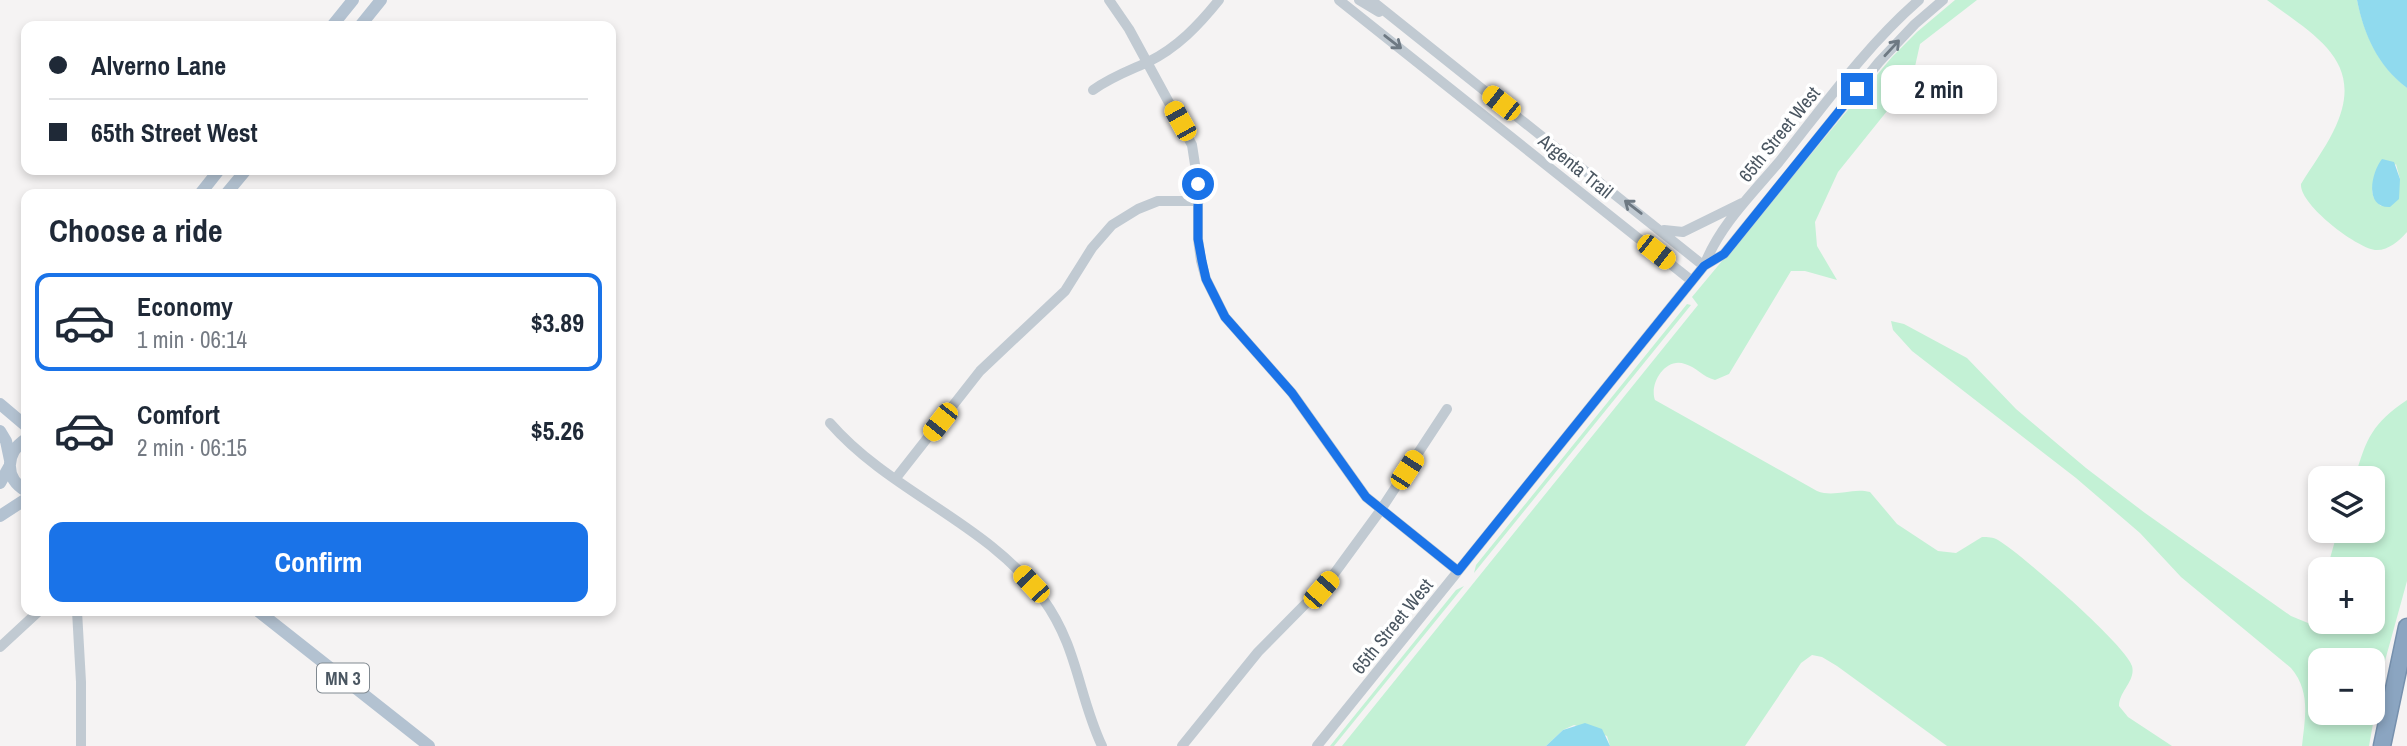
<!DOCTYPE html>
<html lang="en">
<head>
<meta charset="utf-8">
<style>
  body { margin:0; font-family:"Archivo Narrow",sans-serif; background:#f2f2f3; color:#1f2937; height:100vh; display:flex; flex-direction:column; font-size:26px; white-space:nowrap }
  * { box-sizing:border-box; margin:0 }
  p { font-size:23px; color:#747a83 }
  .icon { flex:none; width:38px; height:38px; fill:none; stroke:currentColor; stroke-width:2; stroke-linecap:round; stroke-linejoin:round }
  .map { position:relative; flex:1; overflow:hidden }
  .drawer { position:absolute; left:21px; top:189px; width:595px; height:427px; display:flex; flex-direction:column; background:#fff; border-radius:14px; box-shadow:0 4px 10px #0003 }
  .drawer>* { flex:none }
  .guide { position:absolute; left:21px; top:21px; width:595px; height:154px; border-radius:14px; box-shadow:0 4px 10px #0003; display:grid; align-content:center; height:154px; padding:0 28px; background:#fff }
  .fabs { position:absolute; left:2308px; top:466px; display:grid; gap:14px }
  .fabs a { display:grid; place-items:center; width:77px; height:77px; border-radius:14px; background:#fff; box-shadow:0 4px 10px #0003; font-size:35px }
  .end { position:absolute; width:32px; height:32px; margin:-16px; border:9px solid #1a73e8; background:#fff; box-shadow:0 0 0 4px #fff }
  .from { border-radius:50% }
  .bubble { position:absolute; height:49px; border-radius:14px; background:#fff; box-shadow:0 4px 10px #0003; font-size:23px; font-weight:700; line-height:49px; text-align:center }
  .car { position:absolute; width:21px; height:42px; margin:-21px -10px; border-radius:9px; box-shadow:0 0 5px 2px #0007; background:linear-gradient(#f5c518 24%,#345 0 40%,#f5c518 0 76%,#345 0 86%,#f5c518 0) }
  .guide b { display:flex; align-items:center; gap:24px; height:66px; font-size:26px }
  .guide b+b { border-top:2px solid #e0e1e3 }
  .guide i { width:18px; height:18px; background:#1f2937 }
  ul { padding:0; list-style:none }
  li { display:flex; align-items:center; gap:21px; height:98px; margin:0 14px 10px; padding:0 14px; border:4px solid transparent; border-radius:14px }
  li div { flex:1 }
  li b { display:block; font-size:26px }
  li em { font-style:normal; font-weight:700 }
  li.selected { border-color:#1a73e8 }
  li>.icon { width:63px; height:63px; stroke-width:1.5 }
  h2 { padding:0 28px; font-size:32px; line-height:84px }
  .action { display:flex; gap:14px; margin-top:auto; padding:14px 28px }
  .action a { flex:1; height:80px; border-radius:14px; background:#1a73e8; color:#fff; font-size:28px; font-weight:700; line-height:80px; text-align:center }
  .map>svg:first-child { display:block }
  .green { fill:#c3f1d5; fill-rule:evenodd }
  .water { fill:#90daee }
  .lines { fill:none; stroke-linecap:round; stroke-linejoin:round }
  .highway-casing { stroke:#7690ad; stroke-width:19 }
  .minor { stroke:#c1cad2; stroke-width:10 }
  .major { stroke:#b3c2d1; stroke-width:12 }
  .highway { stroke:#8ba5c1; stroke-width:16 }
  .oneway { stroke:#6e7983 }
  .route { stroke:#1a73e8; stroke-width:9 }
  .labels { text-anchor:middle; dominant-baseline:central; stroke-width:7; stroke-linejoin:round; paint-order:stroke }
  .shield { fill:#fff; stroke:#808990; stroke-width:2 }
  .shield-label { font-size:18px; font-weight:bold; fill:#4a5661 }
  .street-label { font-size:19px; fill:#4a5661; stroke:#fff }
</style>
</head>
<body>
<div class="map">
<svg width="2407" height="746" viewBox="0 0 2407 746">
  <rect width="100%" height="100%" fill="#f5f3f3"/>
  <path class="green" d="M1955 0H1977L1920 44 1912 80 1838 172 1815 222 1817 246 1837 280 1805 271H1791L1729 374 1715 380C1703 377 1696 367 1685 364 1665 357 1649 384 1655 400L1817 491C1835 498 1852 487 1870 492L1897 524 1938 551 1956 553 1982 537C1988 537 1993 537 1998 540 2019 552 2127 646 2132 666 2136 681 2119 691 2119 706L2128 717 2172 746H1947L1837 666 1822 657 1812 655 1801 663 1745 746H1610L1607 736 1574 725 1563 730 1546 746H1342L1698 305 1692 297 1892 57 1917 32Z
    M2267 0H2357C2365 36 2378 65 2407 88V232C2399 241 2388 251 2375 250 2355 247 2299 204 2301 184 2312 166 2324 150 2333 132 2368 63 2317 37 2267 0ZM2396 164 2400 179 2381 206 2374 198 2372 191Z
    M1687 304 1691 305 1474 573 1476 565Z
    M1891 321 1904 324 1967 358 2016 409 2086 468 2145 513 2291 616 2308 623 2316 618 2320 606V621H2373V569H2327L2338 530H2373V478H2355C2366 438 2373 423 2407 400V581L2383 668 2369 746H2302C2305 717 2311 692 2291 668L2181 577 2140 533 2076 478 1912 351 1893 330ZM2320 660H2373V712H2320Z
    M1464 586 1334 746H1330L1456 590Z"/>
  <path class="water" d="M2357 0H2407V88C2378 66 2364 35 2357 0Z
    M2382 159 2394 162 2400 179 2399 199 2390 207C2364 208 2371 173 2382 159Z
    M1585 723 1602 729 1610 746H1546L1563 730Z"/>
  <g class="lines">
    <g class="highway-casing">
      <path id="highway" d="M2382 746 2407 627"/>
    </g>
    <path class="minor" d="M1109 0 1129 29 1192 145 1198 184V239L1201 261 1206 279 1225 317 1292 393 1366 497 1458 571
      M1339 0 1692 281
      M1359 0 1379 12
      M1371 0 1704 266
      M1093 90C1111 77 1128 71 1148 62 1177 48 1199 25 1219 0
      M1664 230 1683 232 1742 203
      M1704 266 1724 254 1879 62 1915 24 1943 0
      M830 423C891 493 988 523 1043 599 1078 647 1078 695 1102 746
      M896 478 980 371 1065 291 1092 248 1112 225 1138 209 1158 201H1199
      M77 611 81 682V746
      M0 647 39 611
      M1182 746 1258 652 1331 578 1380 511 1447 409
      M1317 746 1704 266C1719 226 1752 194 1779 162 1823 107 1865 47 1919 0"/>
    <path class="major" d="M332 26 353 0
      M360 26 381 0
      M200 194 219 170
      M226 194 246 170
      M0 404 26 426
      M0 431 6 441 10 460
      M26 439C5 453 4 478 26 491
      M0 483 9 467
      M0 516 26 499
      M258 611 429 746"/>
    <use href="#highway" class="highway"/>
  </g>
  <defs><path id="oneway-shaft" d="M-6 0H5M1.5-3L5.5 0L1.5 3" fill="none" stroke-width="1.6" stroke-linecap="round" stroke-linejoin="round" transform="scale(1.75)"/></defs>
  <g class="oneway">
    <use href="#oneway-shaft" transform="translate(1393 42) rotate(38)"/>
    <use href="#oneway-shaft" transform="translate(1892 48) rotate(-47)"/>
    <use href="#oneway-shaft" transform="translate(1633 207) rotate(-142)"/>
  </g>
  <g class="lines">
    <path class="route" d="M1198 184V239L1202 261 1206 279 1225 317 1292 393 1366 497 1458 571 1704 266 1724 254 1857 89"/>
  </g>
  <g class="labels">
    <rect class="shield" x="317" y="663.5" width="52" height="29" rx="5"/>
    <g class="shield-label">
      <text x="343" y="678">MN 3</text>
    </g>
    <g class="street-label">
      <text transform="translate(1779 134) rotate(-51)">65th Street West</text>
      <text transform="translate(1576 166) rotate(39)">Argenta Trail</text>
      <text transform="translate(1392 626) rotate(-51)">65th Street West</text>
    </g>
  </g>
</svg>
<div class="fabs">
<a><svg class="icon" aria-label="layers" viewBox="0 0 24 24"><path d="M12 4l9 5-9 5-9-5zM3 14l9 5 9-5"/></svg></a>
<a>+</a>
<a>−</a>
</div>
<i class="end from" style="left:1198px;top:184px"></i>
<i class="end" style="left:1857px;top:89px"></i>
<div class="bubble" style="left:1881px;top:65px;width:116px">2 min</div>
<i class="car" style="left:1501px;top:103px;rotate:308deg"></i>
<i class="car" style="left:1180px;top:121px;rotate:331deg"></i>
<i class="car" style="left:1656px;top:252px;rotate:128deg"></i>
<i class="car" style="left:940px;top:422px;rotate:218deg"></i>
<i class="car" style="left:1407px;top:470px;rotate:33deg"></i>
<i class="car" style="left:1031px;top:584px;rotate:317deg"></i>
<i class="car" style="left:1321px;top:590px;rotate:41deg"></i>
<div class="guide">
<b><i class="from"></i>Alverno Lane</b>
<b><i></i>65th Street West</b>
</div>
<section class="drawer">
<h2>Choose a ride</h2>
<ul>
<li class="selected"><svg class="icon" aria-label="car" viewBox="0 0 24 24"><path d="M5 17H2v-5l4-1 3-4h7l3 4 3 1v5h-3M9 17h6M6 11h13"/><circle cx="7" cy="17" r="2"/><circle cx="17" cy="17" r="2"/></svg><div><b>Economy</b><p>1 min · 06:14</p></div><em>$3.89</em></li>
<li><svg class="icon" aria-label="car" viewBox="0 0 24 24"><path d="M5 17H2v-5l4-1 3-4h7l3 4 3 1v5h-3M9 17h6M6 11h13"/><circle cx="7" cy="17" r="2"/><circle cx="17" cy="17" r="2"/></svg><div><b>Comfort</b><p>2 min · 06:15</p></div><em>$5.26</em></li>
</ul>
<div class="action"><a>Confirm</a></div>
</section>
</div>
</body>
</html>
